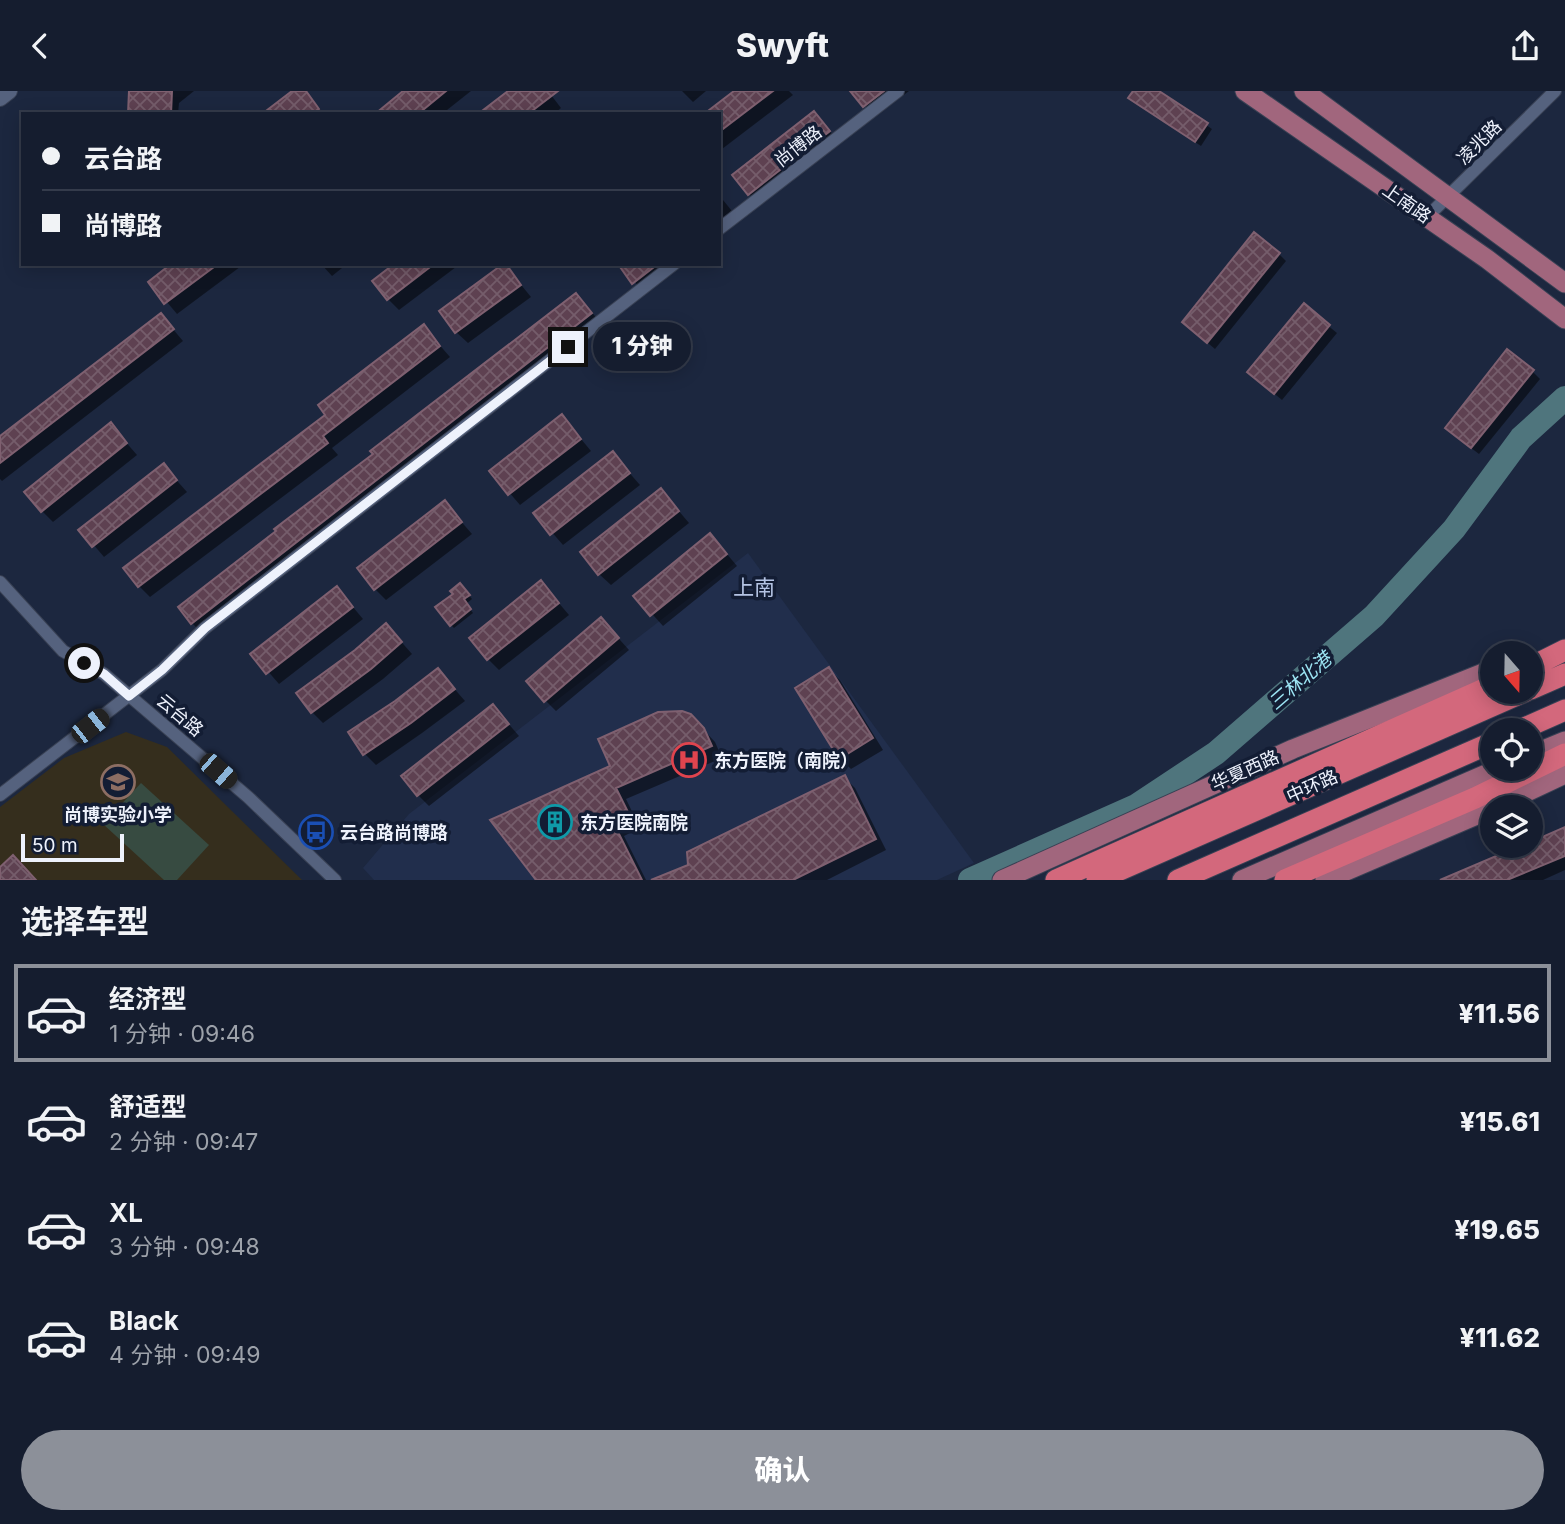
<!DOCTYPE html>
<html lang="zh">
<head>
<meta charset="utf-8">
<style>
  body { margin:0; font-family:Inter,"Noto Sans SC",sans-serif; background:#222a3b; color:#f1f3f6; height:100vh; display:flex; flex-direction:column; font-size:26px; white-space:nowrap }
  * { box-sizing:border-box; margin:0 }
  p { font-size:23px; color:#9da2aa }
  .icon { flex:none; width:38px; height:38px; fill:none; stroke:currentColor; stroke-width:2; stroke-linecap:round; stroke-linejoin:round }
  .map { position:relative; height:789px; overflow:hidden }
  .sheet { display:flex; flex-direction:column; background:#151d2f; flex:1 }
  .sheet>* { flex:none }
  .guide { position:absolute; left:21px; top:21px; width:700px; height:154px; border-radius:0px; box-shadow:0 4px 18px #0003,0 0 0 2px #343b4b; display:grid; align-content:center; height:154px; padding:0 21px; background:#151d2f }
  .needle { width:46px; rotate:160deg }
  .fabs { position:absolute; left:1480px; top:550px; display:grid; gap:14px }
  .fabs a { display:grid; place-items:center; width:63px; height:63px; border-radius:50%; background:#151d2f; box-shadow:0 4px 18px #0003,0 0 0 2px #343b4b; font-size:35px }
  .scale { position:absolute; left:21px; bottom:18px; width:103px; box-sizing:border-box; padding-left:7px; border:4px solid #eef2fc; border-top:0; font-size:19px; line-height:24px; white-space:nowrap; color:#eef2fc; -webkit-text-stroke:5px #131d34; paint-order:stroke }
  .end { position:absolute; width:32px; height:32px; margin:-16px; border:9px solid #eef2fc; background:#111; box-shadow:0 0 0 4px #111 }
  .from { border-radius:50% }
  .bubble { position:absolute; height:49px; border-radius:24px; background:#151d2f; box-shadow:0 4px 18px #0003,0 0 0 2px #343b4b; font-size:23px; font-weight:800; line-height:49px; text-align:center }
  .car { position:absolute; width:21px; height:42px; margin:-21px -10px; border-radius:9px; box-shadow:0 0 5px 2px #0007; background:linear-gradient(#222 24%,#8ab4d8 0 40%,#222 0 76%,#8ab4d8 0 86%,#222 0) }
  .guide b { display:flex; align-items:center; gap:24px; height:66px; font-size:26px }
  .guide b+b { border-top:2px solid #343b4b }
  .guide i { width:18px; height:18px; background:#f1f3f6 }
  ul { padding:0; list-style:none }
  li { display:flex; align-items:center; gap:21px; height:98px; margin:0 14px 10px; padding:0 7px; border:4px solid transparent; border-radius:0px }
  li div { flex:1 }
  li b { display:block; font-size:26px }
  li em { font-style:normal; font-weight:800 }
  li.current { border-color:#8c9099 }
  li>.icon { width:63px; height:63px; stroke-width:1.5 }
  h2 { padding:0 21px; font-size:32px; line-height:84px }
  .action { display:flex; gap:14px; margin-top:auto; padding:14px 21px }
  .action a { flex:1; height:80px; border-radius:42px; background:#8c9099; color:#fff; font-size:28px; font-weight:800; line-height:80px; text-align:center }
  header { display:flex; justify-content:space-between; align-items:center; height:91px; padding:0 21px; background:#151d2f; font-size:32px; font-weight:800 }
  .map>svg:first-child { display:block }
  .built { fill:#212e4c }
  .education { fill:#352e1d }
  .park { fill:#374b41 }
  .shadow { fill:#0007 }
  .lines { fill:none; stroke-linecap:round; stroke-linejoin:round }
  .river { stroke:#4f757d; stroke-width:24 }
  .building { fill:url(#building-cross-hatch); stroke:#7f6070; stroke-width:2 }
  .street-casing { stroke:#394154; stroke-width:14 }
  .secondary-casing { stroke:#394154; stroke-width:18 }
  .primary-casing { stroke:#394154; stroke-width:21 }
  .highway-casing { stroke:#394154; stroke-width:23 }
  .street { stroke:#55627e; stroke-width:12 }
  .secondary { stroke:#55627e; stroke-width:16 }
  .primary { stroke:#a1667d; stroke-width:19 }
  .highway { stroke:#d3687c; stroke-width:21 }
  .route { stroke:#eef2fc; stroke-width:9 }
  .labels { text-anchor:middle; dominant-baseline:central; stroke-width:7; stroke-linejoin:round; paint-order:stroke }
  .street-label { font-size:18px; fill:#eef2fc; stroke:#131d34 }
  .poi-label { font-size:18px; font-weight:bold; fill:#eef2fc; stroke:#131d34; text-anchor:start }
  .water-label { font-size:19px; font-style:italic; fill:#9ce4f3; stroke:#131d34 }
  .quarter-label { font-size:21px; fill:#b4c3e3; stroke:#131d34 }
</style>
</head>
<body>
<header><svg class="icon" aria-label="back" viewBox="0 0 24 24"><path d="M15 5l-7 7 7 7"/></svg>Swyft<svg class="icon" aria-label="share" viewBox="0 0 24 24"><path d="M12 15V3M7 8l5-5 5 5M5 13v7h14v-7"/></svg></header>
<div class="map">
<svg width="1565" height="789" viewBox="0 0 1565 789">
  <defs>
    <pattern id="building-cross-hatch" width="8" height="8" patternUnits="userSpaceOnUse" patternTransform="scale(1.75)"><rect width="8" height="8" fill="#5e4151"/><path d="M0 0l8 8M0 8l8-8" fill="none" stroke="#755d6b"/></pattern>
  </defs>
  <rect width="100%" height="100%" fill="#1c273f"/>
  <path class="built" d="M748 462 974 772 937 789H374L363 777 409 723Z"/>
  <path class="education" d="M126 641 167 656 302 789H0V716L64 667Z"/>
  <path class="park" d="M141 692 209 754 177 789H164L103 733Z"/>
  <path class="shadow" d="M131 0H194L179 12 178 23H129Z
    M295 0H305L324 23H265Z
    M406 0H471L442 23H378Z
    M528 0H548L561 17 554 23H481Z
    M682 0H706L693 11Z
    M737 0H789L793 4 722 58 719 56V23Z
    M852 0H909L875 26Z
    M1135 0H1156L1212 38 1201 55 1136 12Z
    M814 22 840 52 760 114 749 103Z
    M719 104 740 130 719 146Z
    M1279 163 1286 170 1215 258 1191 238Z
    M174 173H244L177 223 150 191Z
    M321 173H347L332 185Z
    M397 173H460L399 219 388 208Z
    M620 173H683L644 202Z
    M505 174 531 206 468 252 456 241Z
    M587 215 602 234 203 543 192 532Z
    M1304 215 1337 242 1282 309 1257 288Z
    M161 224 183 250 2 390 0 388V348Z
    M423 235 450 266 332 357 338 364 150 506 139 495Z
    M1532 280 1540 288 1479 363 1454 344Z
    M562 325 591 360 520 414 491 380Z
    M111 334 137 364 53 431 42 420Z
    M612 362 640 394 563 454 536 423Z
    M163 374 187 401 104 466 81 439Z
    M661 399 689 432 611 494 599 483Z
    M445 412 472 443 386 509 375 498Z
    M721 456 737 475 663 535 636 505Z
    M541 491 569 524 499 579 488 568Z
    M337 497 363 528 279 593 253 563Z
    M463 497 472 508 466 513 473 522 454 537 451 534Z
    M612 540 629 559 556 620 545 609Z
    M397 546 412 563 383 588 323 632 312 621Z
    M829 578 840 589 883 659 851 678 840 667Z
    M438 579 465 610 422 642 376 674 365 663 396 612Z
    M493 615 519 645 429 715 418 704Z
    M702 637 715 651 722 667 626 708 640 737 624 745 646 789H538L493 730Z
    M844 686 855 697 886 759 827 789H654L689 775Z
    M1565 738V779L1543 789H1448Z"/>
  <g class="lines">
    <path class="river" d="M970 789 1136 715 1216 662 1374 525 1454 438 1521 347 1565 307"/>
  </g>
  <path class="building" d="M129 0H172L171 23H128Z
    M292 0H306L319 18 312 23H262Z
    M403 0H446L418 23H375Z
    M508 0H558L528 23H478Z
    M734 0H773L719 41V23H704Z
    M850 0H884L863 16Z
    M1133 0H1159L1208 32 1195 51 1128 7Z
    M814 20 830 40 748 104 732 84Z
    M1254 141 1280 162 1207 252 1182 231Z
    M171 173H218L164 213 148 191Z
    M394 173H434L387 209 372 190Z
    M503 173H506L521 194 455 242 439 220Z
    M618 173H658L632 193Z
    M576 202 592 222 191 533 178 516 276 440 274 438 373 363 370 360Z
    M1304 212 1330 234 1274 303 1247 281Z
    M161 222 174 238 0 372V345Z
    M424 233 440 255 323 345 328 352 138 496 123 477 325 324 318 314Z
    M1507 258 1534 279 1471 357 1445 337Z
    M562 323 581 348 508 404 489 380Z
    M111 331 127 352 41 421 24 401Z
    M613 360 630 382 550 444 533 422Z
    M164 372 177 389 92 456 78 439Z
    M661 397 679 420 598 484 580 461Z
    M445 409 462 431 374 499 357 477Z
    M710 442 727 463 650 525 633 505Z
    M541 489 559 512 487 569 469 547Z
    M460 492 470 504 464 508 471 518 450 535 435 516 453 503 450 500Z
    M337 495 353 516 266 583 250 563Z
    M601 526 619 547 544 611 526 590Z
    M386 532 402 551 371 578 311 622 296 602 355 559Z
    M829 576 873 647 839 668 795 597Z
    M438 577 455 598 411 632 363 664 348 641 395 610Z
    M493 613 509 633 417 705 401 685Z
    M682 620 691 623 704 637 712 655 616 697 630 725 614 733 642 789H536L490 729 610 675 598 648 658 621Z
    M845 684 876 748 793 789H651L688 774 687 761Z
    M1565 736V765L1507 789H1440L1522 754H1531V751Z
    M13 764 36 789H0V776Z"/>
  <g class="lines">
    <g class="street-casing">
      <path id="street" d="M1427 126 1555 0
        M719 138 898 0
        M0 491 63 560 104 583 248 706 335 789
        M0 704 162 579 205 537 674 173"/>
    </g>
    <g class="secondary-casing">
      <path id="secondary" d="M0 7 9 0"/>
    </g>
    <g class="primary-casing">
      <path id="primary" d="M1245 0 1487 168 1565 228
        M1304 0 1565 192
        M1531 664 1565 650
        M1495 716 1565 683
        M1002 789 1293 658 1493 578
        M1242 789 1500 677
        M1325 789 1493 717"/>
    </g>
    <g class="highway-casing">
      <path id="highway" d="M1531 576 1565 559
        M1531 598 1565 583
        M1520 639 1565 619
        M1056 789 1493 594
        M1097 789 1526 600
        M1178 789 1493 651
        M1285 789 1475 707 1565 663"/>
    </g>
    <use href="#street" class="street"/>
    <use href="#secondary" class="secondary"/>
    <use href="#primary" class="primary"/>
    <use href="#highway" class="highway"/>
  </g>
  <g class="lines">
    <path class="route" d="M84 572 104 583 129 605 162 579 205 537 568 256"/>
  </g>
  <defs>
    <g id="hospital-ring" transform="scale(1.75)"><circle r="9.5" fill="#131d34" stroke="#e0444e" stroke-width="1.5"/><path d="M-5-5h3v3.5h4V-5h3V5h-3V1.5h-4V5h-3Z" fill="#e0444e"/></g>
    <g id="school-ring" transform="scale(1.75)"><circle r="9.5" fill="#131d34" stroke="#8d6e63" stroke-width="1.5"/><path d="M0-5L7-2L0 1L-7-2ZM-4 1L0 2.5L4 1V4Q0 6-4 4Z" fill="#8d6e63"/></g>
    <g id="building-ring" transform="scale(1.75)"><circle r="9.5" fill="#131d34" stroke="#0f9aa8" stroke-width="1.5"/><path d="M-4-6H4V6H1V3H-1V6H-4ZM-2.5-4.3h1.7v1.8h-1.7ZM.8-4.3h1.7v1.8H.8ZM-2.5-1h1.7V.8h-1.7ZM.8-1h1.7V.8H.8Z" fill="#0f9aa8"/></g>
    <g id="bus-ring" transform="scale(1.75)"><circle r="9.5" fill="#131d34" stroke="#1a4fb4" stroke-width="1.5"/><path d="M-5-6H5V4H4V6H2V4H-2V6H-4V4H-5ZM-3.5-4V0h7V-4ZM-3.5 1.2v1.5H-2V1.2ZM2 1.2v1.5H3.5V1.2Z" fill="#1a4fb4"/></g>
  </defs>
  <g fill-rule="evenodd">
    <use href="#hospital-ring" x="689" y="669"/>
    <use href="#school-ring" x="118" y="691"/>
    <use href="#building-ring" x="555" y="731"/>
    <use href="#bus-ring" x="316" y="741"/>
  </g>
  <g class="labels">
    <g class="street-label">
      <text transform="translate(1479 51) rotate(-45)">凌兆路</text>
      <text transform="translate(798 55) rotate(-38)">尚博路</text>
      <text transform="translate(1407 112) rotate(35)">上南路</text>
      <text transform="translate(180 624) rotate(40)">云台路</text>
      <text transform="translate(1245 679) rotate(-24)">华夏西路</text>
      <text transform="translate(1312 695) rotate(-24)">中环路</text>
    </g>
    <g class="poi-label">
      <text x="714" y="669">东方医院（南院）</text>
      <text x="118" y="723" text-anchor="middle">尚博实验小学</text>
      <text x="580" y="731">东方医院南院</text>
      <text x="340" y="741">云台路尚博路</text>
    </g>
    <g class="water-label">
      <text transform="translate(1300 590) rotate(-41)">三林北港</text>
    </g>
    <g class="quarter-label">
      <text x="754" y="496">上南</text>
    </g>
  </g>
</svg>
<div class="fabs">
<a><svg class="needle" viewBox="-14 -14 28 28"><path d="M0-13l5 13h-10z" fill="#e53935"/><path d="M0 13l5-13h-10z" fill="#9da2aa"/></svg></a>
<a><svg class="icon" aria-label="locate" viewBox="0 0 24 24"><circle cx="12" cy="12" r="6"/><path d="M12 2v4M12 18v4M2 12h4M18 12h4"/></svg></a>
<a><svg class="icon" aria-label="layers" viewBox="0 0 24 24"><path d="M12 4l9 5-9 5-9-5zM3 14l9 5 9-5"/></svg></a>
</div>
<div class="scale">50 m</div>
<i class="end from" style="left:84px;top:572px"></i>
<i class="end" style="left:568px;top:256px"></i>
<div class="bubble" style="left:593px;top:231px;width:98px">1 分钟</div>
<i class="car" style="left:90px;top:635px;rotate:52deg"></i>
<i class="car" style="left:218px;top:680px;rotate:131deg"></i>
<div class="guide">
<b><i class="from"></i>云台路</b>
<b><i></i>尚博路</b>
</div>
</div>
<section class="sheet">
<h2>选择车型</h2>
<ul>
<li class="current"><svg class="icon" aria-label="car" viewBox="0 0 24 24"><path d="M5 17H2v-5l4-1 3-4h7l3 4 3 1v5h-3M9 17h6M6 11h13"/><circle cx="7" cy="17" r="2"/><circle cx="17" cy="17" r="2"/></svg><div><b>经济型</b><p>1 分钟 · 09:46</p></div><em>¥11.56</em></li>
<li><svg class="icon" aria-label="car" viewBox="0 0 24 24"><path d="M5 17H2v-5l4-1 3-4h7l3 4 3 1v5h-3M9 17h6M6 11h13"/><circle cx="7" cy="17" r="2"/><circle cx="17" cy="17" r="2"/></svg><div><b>舒适型</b><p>2 分钟 · 09:47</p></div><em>¥15.61</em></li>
<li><svg class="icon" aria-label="car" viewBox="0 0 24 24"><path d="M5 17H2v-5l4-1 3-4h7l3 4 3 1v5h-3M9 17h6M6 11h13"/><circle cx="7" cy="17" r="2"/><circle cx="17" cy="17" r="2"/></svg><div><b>XL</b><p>3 分钟 · 09:48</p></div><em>¥19.65</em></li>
<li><svg class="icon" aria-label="car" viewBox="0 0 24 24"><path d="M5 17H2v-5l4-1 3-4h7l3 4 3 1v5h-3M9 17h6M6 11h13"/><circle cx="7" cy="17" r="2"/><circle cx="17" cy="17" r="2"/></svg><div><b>Black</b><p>4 分钟 · 09:49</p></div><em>¥11.62</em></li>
</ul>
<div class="action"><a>确认</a></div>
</section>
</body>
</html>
